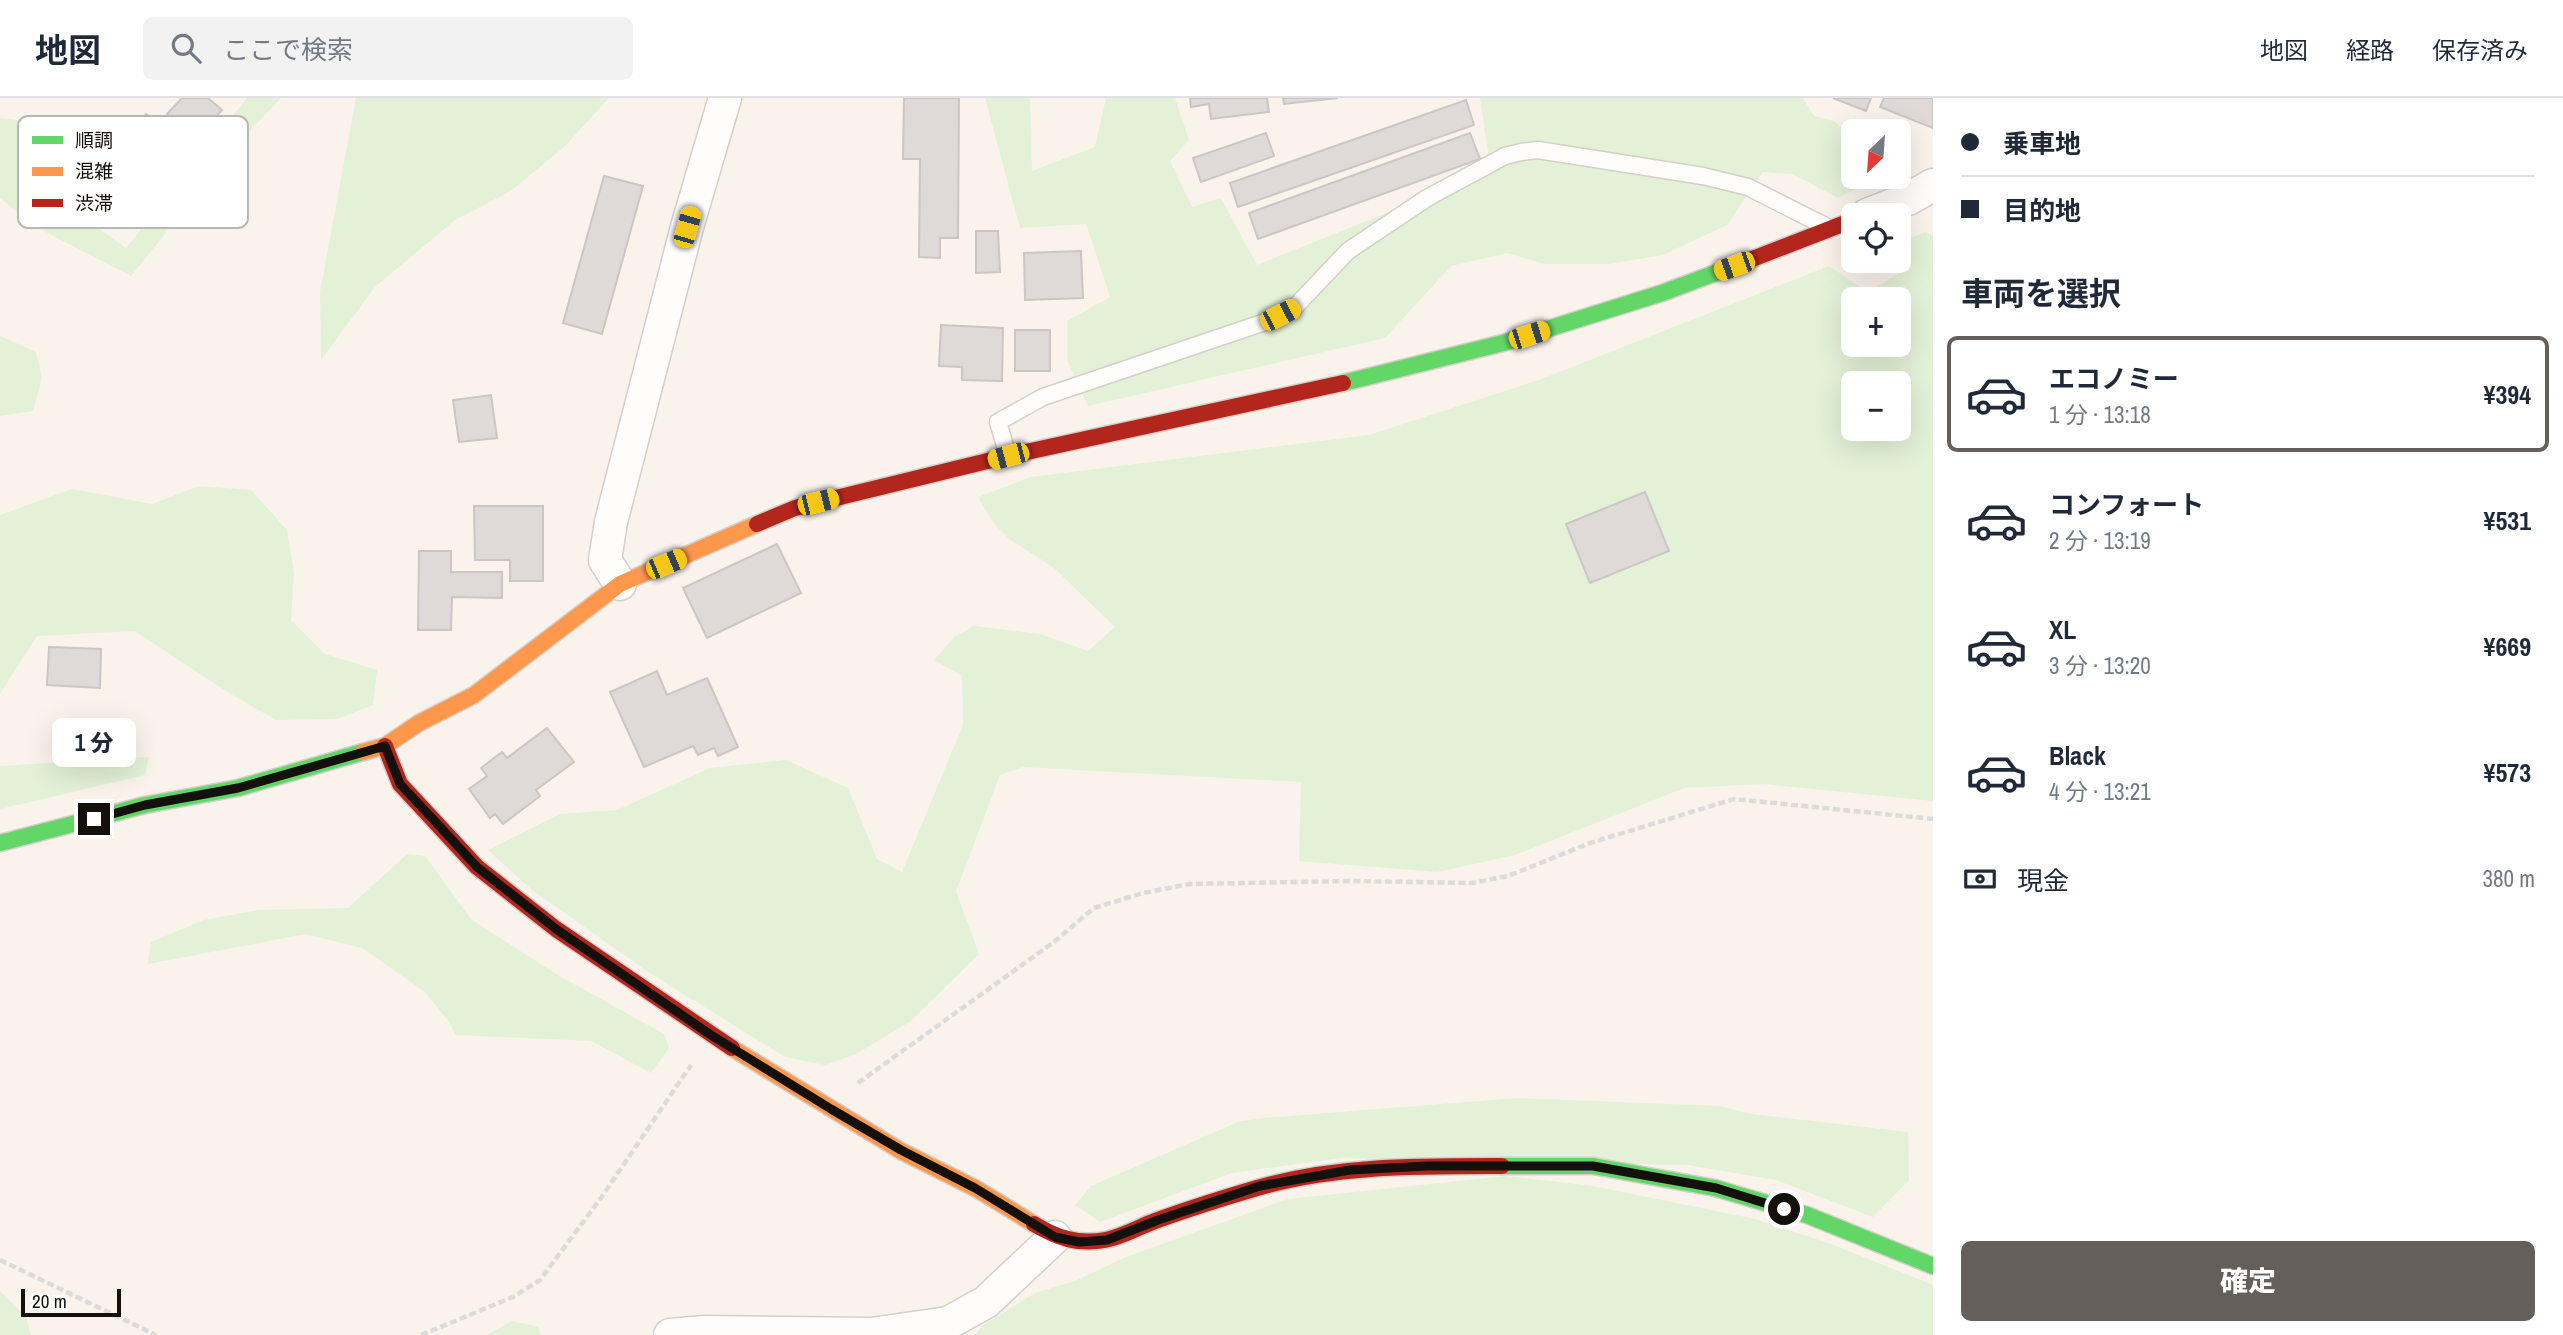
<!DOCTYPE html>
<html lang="ja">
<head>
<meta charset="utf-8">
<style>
  body { margin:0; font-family:"Archivo Narrow","Noto Sans JP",sans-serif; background:#f2f2f3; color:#1f2937; height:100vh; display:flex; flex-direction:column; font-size:26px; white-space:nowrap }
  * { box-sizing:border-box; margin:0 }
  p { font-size:23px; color:#747a83 }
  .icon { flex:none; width:38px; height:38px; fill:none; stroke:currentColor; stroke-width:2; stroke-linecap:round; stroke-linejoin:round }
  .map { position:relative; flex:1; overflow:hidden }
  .drawer { display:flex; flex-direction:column; background:#fff; width:630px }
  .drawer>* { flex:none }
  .top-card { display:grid; align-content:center; height:154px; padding:0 28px; background:#fff }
  .needle { width:46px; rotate:205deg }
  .tools { position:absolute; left:1841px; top:21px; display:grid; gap:14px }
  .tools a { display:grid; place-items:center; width:70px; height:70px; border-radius:10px; background:#fff; box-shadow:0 7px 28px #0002; font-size:35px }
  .scale { position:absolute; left:21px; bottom:18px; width:100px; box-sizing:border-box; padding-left:7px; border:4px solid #14100c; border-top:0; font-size:19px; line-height:24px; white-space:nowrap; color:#14100c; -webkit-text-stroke:5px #fff; paint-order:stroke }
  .end { position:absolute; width:32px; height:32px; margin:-16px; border:9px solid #14100c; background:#fff; box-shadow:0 0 0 4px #fff }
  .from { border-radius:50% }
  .bubble { position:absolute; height:49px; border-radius:10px; background:#fff; box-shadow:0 7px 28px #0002; font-size:23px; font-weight:800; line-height:49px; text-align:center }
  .car { position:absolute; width:21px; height:42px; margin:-21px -10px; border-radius:9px; box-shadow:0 0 5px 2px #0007; background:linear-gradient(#f5c518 24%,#345 0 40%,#f5c518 0 76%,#345 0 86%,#f5c518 0) }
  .top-card b { display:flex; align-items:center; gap:24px; height:66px; font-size:26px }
  .top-card b+b { border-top:2px solid #e0e1e3 }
  .top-card i { width:18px; height:18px; background:#1f2937 }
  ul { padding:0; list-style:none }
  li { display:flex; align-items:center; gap:21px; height:116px; margin:0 14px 10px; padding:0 14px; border:4px solid transparent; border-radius:10px }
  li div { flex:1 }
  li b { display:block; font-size:26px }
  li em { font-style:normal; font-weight:800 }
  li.selected { border-color:#645f5a }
  li>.icon { width:63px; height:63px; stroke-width:1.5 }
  h2 { padding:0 28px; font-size:32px; line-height:84px }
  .pay { display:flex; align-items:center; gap:18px; height:77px; padding:0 28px; font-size:26px }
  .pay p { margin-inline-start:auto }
  .cta { display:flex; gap:14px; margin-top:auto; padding:14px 28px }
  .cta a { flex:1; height:80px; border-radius:10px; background:#645f5a; color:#fff; font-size:28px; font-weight:800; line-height:80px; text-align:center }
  header { display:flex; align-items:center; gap:42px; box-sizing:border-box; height:98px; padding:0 35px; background:#fff; border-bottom:2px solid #e0e1e3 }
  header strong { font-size:33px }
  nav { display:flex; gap:38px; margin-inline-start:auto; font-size:24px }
  .search { width:490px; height:63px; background:#f2f2f3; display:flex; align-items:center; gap:18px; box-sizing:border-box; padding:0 24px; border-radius:10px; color:#747a83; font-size:26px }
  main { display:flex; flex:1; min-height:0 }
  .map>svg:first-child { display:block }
  .green { fill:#e3f1d7; fill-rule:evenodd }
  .building { fill:#dfdad8; stroke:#cbc5c3; stroke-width:2 }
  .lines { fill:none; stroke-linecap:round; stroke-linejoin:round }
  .lane-casing { stroke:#d4cfc9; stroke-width:19 }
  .street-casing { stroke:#d4cfc9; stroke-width:35 }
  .fast-casing { stroke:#d4cfc9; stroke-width:19 }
  .slow-casing { stroke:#d4cfc9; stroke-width:19 }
  .jam-casing { stroke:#d4cfc9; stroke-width:19 }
  .path { stroke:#dddbd8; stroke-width:4.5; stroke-dasharray:7 3.5; stroke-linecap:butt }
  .lane { stroke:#fefdfc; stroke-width:16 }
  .street { stroke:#fefdfc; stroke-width:32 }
  .fast { stroke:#63d668; stroke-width:16 }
  .slow { stroke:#ff974d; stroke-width:16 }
  .jam { stroke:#b3261e; stroke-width:16 }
  .route { stroke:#14100c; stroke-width:9 }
  .key { fill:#fff; stroke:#b8b7b6; stroke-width:2 }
  .key-label { font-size:19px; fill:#14100c }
</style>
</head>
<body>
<header>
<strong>地図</strong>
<div class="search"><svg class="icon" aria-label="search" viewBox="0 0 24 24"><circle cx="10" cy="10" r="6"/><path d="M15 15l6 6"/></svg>ここで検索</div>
<nav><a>地図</a><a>経路</a><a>保存済み</a></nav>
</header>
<main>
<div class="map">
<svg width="1933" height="1237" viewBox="0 0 1933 1237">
  <rect width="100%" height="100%" fill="#f9f3ec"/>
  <path class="green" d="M247 0H281L236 48 131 178 34 128 0 100V20L38 24 74 113 126 150Z
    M356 0H609L564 49 511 93 455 122 375 189 321 262 320 194Z
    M985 0H1030L1032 73 1095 49 1106 0H1175L1189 42 1170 63 1192 109 1221 100 1257 167 1491 73 1480 0H1803L1814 18 1834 23 1853 41V79H1861L1860 89 1838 100 1792 76 1763 74 1727 127 1663 157 1609 166H1545L1507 155 1451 168 1385 240 1088 308 1067 262V223L1110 199 1086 126 1020 130Z
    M1926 134 1933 138V703L1763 686 1684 690 1515 757 1437 774 1299 763 1301 684 1023 669 1000 677 956 793 979 856 911 923 856 956 825 967 785 959 648 874 531 791 488 752 560 716 617 712 710 670 786 662 848 690 877 761 902 774 963 627 962 578 934 562 954 539 974 528 1040 536 1088 553 1115 529 1054 470 1008 440 995 427 978 399 1031 379 1369 337 1539 282 1829 168 1868 194 1901 174 1897 163 1899 144ZM1853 201H1899V247H1853ZM1853 285H1899V331H1853Z
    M0 238 36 254 42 280 33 313 0 318Z
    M199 388 251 392 287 432 294 475 291 522 325 556 377 572 373 607 337 621 276 622 229 595 135 533 37 538 0 596V417L72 391 152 406Z
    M149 659 145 677 0 711V668Z
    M407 756 425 758 471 821 556 876 664 936 669 950 651 975 591 943 456 937 449 924 425 894 362 850 306 836 148 866 151 844 204 822 259 812 348 810Z
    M1518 1000 1720 1008 1751 1016 1908 1034 1909 1082 1873 1119 1776 1082 1688 1067 1341 1060 1232 1075 1100 1124 1075 1107 1091 1088 1238 1024 1262 1020Z
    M1506 1078 1593 1088 1755 1121 1831 1146 1933 1187V1237H975L982 1228 1035 1195 1075 1183 1126 1159 1288 1101Z
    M0 1193 26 1219 31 1237H0Z
    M512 1223 539 1229 540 1237H487Z"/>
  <path class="building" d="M182 0H208L222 12 196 41 167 16Z
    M904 0H959L958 140H940V160L919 159 920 61H903Z
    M1190 0H1267L1269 14 1211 21 1209 6 1191 9Z
    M1283 0H1338L1284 6Z
    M1833 0H1871L1866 13Z
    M1884 0H1933V30L1880 9Z
    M1466 2 1474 27 1238 109 1230 85Z
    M146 16 184 45 119 126 88 102 97 90 91 85Z
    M1266 35 1274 58 1201 84 1193 60Z
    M1470 35 1480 61 1258 141 1249 115Z
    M604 78 643 88 602 236 563 225Z
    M976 133H998L1000 174 976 175Z
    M1081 153 1083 200 1025 202 1024 155Z
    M941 227 1003 230 1002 283 962 282V269L939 268Z
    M1015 232H1050V273H1015Z
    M491 297 497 340 459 344 453 302Z
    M1645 394 1669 453 1590 485 1566 426Z
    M474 408H543V483H510V462H475Z
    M777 446 801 495 707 540 683 490Z
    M419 453H451V474H502V500L452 499 451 532H418Z
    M49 549 101 551 100 590 47 587Z
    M657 573 667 597 707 580 738 649 718 658 714 650 698 657 693 648 644 669 610 594Z
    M547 630 574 664 536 692 540 698 503 726 495 716 490 720 469 691 487 678 481 670 502 654 507 660Z"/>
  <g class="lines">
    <g class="lane-casing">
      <path id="lane" d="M1008 358 998 324 1043 299 1268 223 1293 211 1348 153 1427 100 1505 58 1521 54 1538 52 1703 78 1748 89 1825 128"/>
    </g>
    <g class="street-casing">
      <path id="street" d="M1867 117 1908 101 1933 87
        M620 486 605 462 611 424 687 129 725 0
        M670 1237 704 1234 871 1236 948 1225 986 1204 1055 1139"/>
    </g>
    <g class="fast-casing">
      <path id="fast" d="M1343 285 1503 245 1662 195 1729 170
        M0 745 145 707 238 690 363 654
        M1502 1068H1593L1715 1090 1807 1117 1933 1168"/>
    </g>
    <g class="slow-casing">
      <path id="slow" d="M363 654 385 648 419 625 474 597 620 486 757 426
        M732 950 901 1053 975 1090 1034 1126"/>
    </g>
    <g class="jam-casing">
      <path id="jam" d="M1729 170 1853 122
        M757 426 795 410 1008 358 1343 285
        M385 648 400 686 477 769 556 831 732 950
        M1034 1126C1057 1140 1078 1147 1105 1142 1122 1139 1139 1129 1155 1123 1188 1111 1223 1100 1257 1090 1336 1067 1420 1068 1502 1068"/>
    </g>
    <path class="path" d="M858 985 1054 844 1094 810 1143 795 1190 786 1350 783 1472 785 1508 778 1590 745 1734 701 1933 721
      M0 1162 156 1237
      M421 1237 513 1199 540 1182 601 1100 691 967"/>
    <use href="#lane" class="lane"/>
    <use href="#street" class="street"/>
    <use href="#fast" class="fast"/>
    <use href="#slow" class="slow"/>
    <use href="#jam" class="jam"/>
  </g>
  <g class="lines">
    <path class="route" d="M94 721 145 707 238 690 385 648 400 686 431 719 477 769 556 831 711 937 831 1011 901 1052 975 1090 1055 1139 1079 1144 1107 1142 1158 1122 1260 1088 1350 1072 1428 1068H1593L1716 1090 1784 1111"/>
  </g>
  <rect x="18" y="18" width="230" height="112" rx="10" class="key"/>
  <rect x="32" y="38" width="31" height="8" fill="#63d668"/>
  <rect x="32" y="69" width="31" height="9" fill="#ff974d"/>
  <rect x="32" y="101" width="31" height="8" fill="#b3261e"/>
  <g class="key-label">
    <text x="75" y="49">順調</text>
    <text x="75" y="80">混雑</text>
    <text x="75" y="112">渋滞</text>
  </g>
</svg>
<div class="tools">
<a><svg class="needle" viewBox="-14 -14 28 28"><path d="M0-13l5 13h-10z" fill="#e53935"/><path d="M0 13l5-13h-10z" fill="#747a83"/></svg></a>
<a><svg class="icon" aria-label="locate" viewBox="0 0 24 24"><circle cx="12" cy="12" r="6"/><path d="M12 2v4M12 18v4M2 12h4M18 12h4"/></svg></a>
<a>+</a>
<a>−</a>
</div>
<div class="scale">20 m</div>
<i class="end from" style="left:1784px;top:1111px"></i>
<i class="end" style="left:94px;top:721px"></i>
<div class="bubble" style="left:52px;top:620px;width:84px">1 分</div>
<i class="car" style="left:687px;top:129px;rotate:16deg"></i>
<i class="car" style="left:1734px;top:168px;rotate:250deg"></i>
<i class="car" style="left:1280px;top:217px;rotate:63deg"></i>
<i class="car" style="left:1529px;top:237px;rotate:72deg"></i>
<i class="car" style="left:1008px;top:358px;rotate:255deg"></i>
<i class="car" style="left:818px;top:404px;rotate:76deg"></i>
<i class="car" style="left:666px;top:466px;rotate:67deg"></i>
</div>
<section class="drawer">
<div class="top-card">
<b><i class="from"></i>乗車地</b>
<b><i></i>目的地</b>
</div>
<h2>車両を選択</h2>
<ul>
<li class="selected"><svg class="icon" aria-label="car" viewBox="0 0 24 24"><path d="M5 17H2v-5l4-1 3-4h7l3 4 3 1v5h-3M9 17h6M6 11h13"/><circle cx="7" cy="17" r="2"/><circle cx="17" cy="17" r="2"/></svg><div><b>エコノミー</b><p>1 分 · 13:18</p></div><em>¥394</em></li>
<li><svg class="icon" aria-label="car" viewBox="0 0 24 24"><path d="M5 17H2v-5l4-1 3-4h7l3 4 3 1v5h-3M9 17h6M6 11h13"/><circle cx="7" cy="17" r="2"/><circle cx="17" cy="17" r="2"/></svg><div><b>コンフォート</b><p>2 分 · 13:19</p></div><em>¥531</em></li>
<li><svg class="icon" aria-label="car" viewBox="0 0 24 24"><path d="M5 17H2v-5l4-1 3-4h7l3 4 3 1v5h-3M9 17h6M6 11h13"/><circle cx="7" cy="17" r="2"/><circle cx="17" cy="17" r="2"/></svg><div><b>XL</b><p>3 分 · 13:20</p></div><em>¥669</em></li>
<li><svg class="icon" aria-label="car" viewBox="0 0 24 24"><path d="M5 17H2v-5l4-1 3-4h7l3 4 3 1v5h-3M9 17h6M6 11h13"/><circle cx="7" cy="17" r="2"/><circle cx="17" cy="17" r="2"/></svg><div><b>Black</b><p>4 分 · 13:21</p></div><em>¥573</em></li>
</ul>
<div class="pay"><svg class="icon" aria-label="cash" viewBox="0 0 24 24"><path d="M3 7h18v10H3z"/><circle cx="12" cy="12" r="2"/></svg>現金<p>380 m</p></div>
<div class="cta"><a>確定</a></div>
</section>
</main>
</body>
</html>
